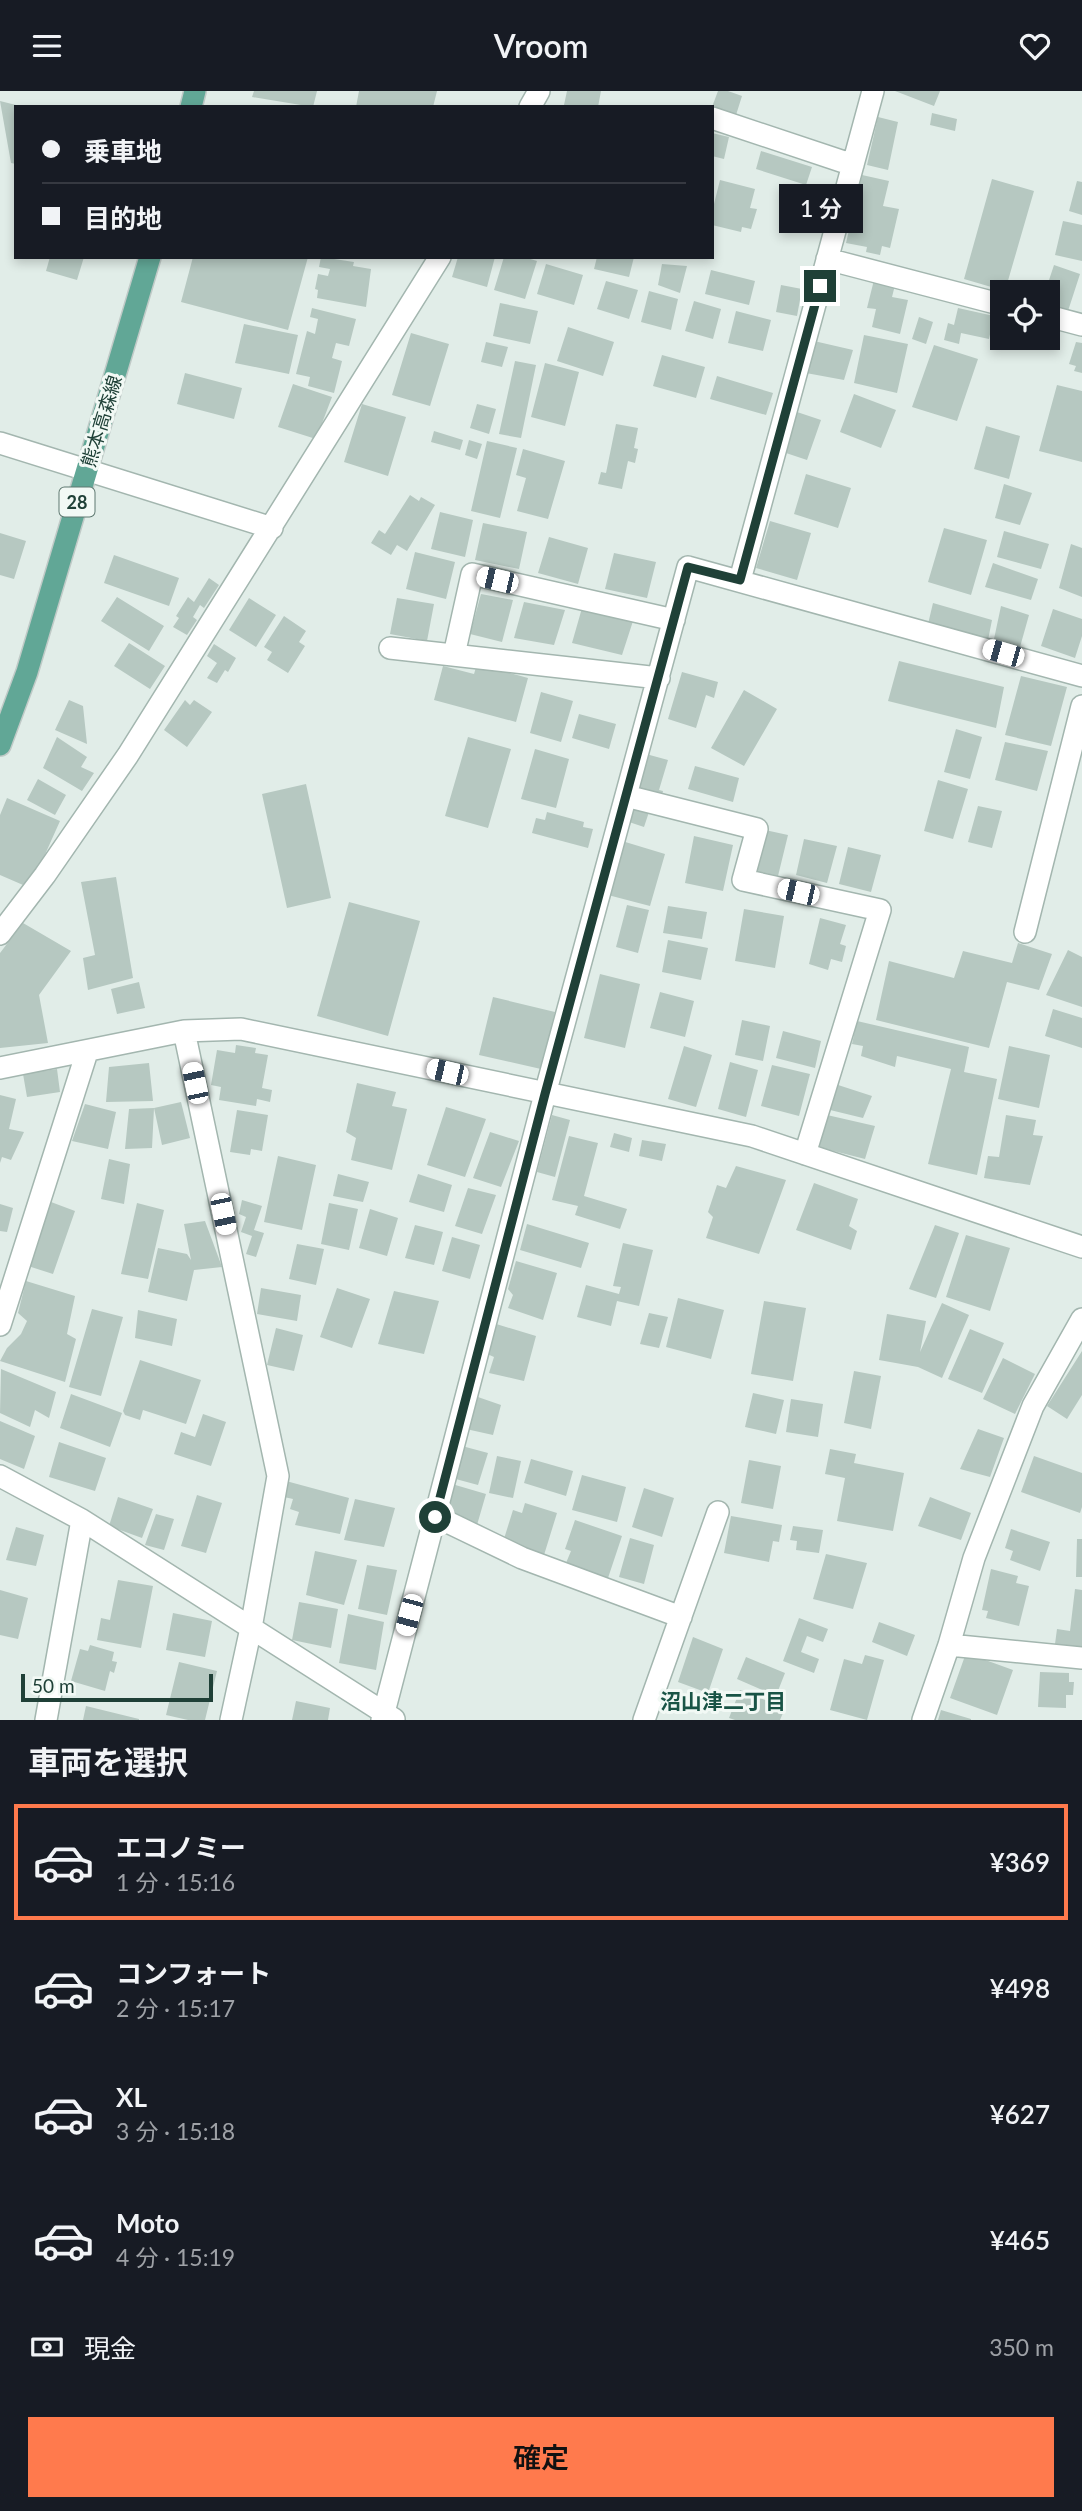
<!DOCTYPE html>
<html lang="ja">
<head>
<meta charset="utf-8">
<style>
  body { margin:0; font-family:Lato,"Noto Sans JP",sans-serif; background:#20242c; color:#f1f3f6; height:100vh; display:flex; flex-direction:column; font-size:26px; white-space:nowrap }
  * { box-sizing:border-box; margin:0 }
  p { font-size:23px; color:#9ea1a6 }
  .icon { flex:none; width:38px; height:38px; fill:none; stroke:currentColor; stroke-width:2; stroke-linecap:round; stroke-linejoin:round }
  .map { position:relative; height:1629px; overflow:hidden }
  .drawer { display:flex; flex-direction:column; background:#171b24; flex:1 }
  .drawer>* { flex:none }
  .banner { position:absolute; left:14px; top:14px; width:700px; height:154px; border-radius:0px; box-shadow:0 4px 10px #0003; display:grid; align-content:center; height:154px; padding:0 28px; background:#171b24 }
  .controls { position:absolute; left:990px; top:189px; display:grid; gap:14px }
  .controls a { display:grid; place-items:center; width:70px; height:70px; border-radius:0px; background:#171b24; box-shadow:0 4px 10px #0003; font-size:35px }
  .scale { position:absolute; left:21px; bottom:18px; width:192px; box-sizing:border-box; padding-left:7px; border:4px solid #1f4037; border-top:0; font-size:19px; line-height:24px; white-space:nowrap; color:#1f4037; -webkit-text-stroke:5px #f2f9f5; paint-order:stroke }
  .end { position:absolute; width:32px; height:32px; margin:-16px; border:9px solid #1f4037; background:#fff; box-shadow:0 0 0 4px #fff }
  .from { border-radius:50% }
  .bubble { position:absolute; height:49px; border-radius:0px; background:#171b24; box-shadow:0 4px 10px #0003; font-size:23px; font-weight:600; line-height:49px; text-align:center }
  .car { position:absolute; width:21px; height:42px; margin:-21px -10px; border-radius:9px; box-shadow:0 0 5px 2px #0007; background:linear-gradient(#fff 24%,#345 0 40%,#fff 0 76%,#345 0 86%,#fff 0) }
  .banner b { display:flex; align-items:center; gap:24px; height:66px; font-size:26px }
  .banner b+b { border-top:2px solid #363941 }
  .banner i { width:18px; height:18px; background:#f1f3f6 }
  ul { padding:0; list-style:none }
  li { display:flex; align-items:center; gap:21px; height:116px; margin:0 14px 10px; padding:0 14px; border:4px solid transparent; border-radius:0px }
  li div { flex:1 }
  li b { display:block; font-size:26px }
  li em { font-style:normal; font-weight:600 }
  li.on { border-color:#ff7a4d }
  li>.icon { width:63px; height:63px; stroke-width:1.5 }
  h2 { padding:0 28px; font-size:32px; line-height:84px }
  .pay { display:flex; align-items:center; gap:18px; height:77px; padding:0 28px; font-size:26px }
  .pay p { margin-inline-start:auto }
  .cta { display:flex; gap:14px; margin-top:auto; padding:14px 28px }
  .cta a { flex:1; height:80px; border-radius:0px; background:#ff7a4d; color:#111; font-size:28px; font-weight:600; line-height:80px; text-align:center }
  header { display:flex; justify-content:space-between; align-items:center; height:91px; padding:0 28px; background:#171b24; font-size:32px; font-weight:600 }
  .map>svg:first-child { display:block }
  .building { fill:#b6c8c1 }
  .lines { fill:none; stroke-linecap:round; stroke-linejoin:round }
  .minor-casing { stroke:#a3b6af; stroke-width:24 }
  .primary-casing { stroke:#c0cac7; stroke-width:24 }
  .minor { stroke:#fff; stroke-width:21 }
  .primary { stroke:#61a796; stroke-width:21 }
  .route { stroke:#1f4037; stroke-width:9 }
  .labels { text-anchor:middle; dominant-baseline:central; stroke-width:6; stroke-linejoin:round; paint-order:stroke }
  .shield { fill:#f2f9f5; stroke:#5e7870; stroke-width:2 }
  .shield-label { font-size:18px; font-weight:bold; fill:#1f4037 }
  .street-label { font-size:19px; fill:#1f4037; stroke:#f2f9f5 }
  .neighbourhood-label { font-size:21px; font-weight:bold; fill:#195446; stroke:#f2f9f5 }
</style>
</head>
<body>
<header><svg class="icon" aria-label="menu" viewBox="0 0 24 24"><path d="M4 6h16M4 12h16M4 18h16"/></svg>Vroom<svg class="icon" aria-label="heart" viewBox="0 0 24 24"><path d="M12 20l-8-8c-3-5 5-10 8-4 3-6 11-1 8 4z"/></svg></header>
<div class="map">
<svg width="1082" height="1629" viewBox="0 0 1082 1629">
  <rect width="100%" height="100%" fill="#e1ede8"/>
  <path class="building" d="M254 0H317L313 16 252 6Z
    M359 0H437L433 16H356Z
    M567 0H601L598 16 564 14Z
    M718 0H728L742 5 736 24 712 16Z
    M895 0H940L934 15Z
    M0 10 16 14V73L11 72Z
    M932 22 957 28 955 40 930 34Z
    M878 26 898 31 888 79 867 74Z
    M712 42 729 46 724 68 712 65Z
    M761 60 812 76 806 94 756 78Z
    M862 84 889 90 883 115 899 118 890 157 882 155 880 164 866 161 867 156 846 152Z
    M992 88 1034 100 1005 200 964 188Z
    M720 89 755 98 750 117 757 118 751 138 742 136 741 141 712 134V121Z
    M1077 90 1082 91V124L1069 120Z
    M1063 130 1082 134V170L1055 164Z
    M50 166H84L77 189 46 180Z
    M193 166H308L288 239 181 211Z
    M321 166 354 171 353 175 371 178 366 216 317 207 318 199 315 198 318 183 328 185 330 178 319 176Z
    M458 166H495L487 196 452 186Z
    M504 166H524L537 170 525 208 494 199Z
    M597 166H634L629 186 594 178Z
    M546 173 583 184 574 214 537 203Z
    M662 173 687 175 680 202 658 194Z
    M1054 174 1080 183 1068 220 1048 213V201H1045Z
    M711 179 755 190 749 214 705 203Z
    M874 189 895 194 892 206 908 209 900 243 872 236 876 218 867 217Z
    M606 190 638 199 629 228 597 218Z
    M781 194 802 198 797 225 776 221Z
    M649 200 678 208 671 239 641 231Z
    M694 210 721 218 713 248 685 240Z
    M500 212 538 220 530 253 493 245Z
    M312 217 356 228 349 255 336 252 332 267 342 270 334 302 308 295 310 286 296 283 307 240 315 243 318 228 310 226Z
    M958 217 994 225 989 248 961 242 959 253 944 249 948 232 954 234Z
    M736 220 771 229 763 260 728 252Z
    M919 226 933 231 926 253 912 248Z
    M244 233 298 244 289 283 235 272Z
    M568 236 614 251 603 285 557 270Z
    M411 242 449 253 430 315 392 304Z
    M864 244 908 253 897 302 854 292Z
    M814 250 853 259 844 289 806 282Z
    M486 251 508 256 502 276 481 271Z
    M1076 251 1082 252V282L1074 280 1076 275 1069 273Z
    M934 254 978 268 957 330 912 316Z
    M662 264 705 276 696 307 653 295Z
    M515 270 536 274 521 347 499 343Z
    M545 272 579 281 565 335 531 326Z
    M185 282 242 297 234 328 177 313Z
    M717 285 773 302 766 324 710 308Z
    M293 293 332 306 316 348 278 336Z
    M1057 294 1082 300V371L1039 360Z
    M854 303 896 319 881 357 840 341Z
    M362 313 406 326 388 385 344 371Z
    M477 313 496 318 489 343 470 337Z
    M797 321 821 329 807 369 783 361Z
    M616 333 638 337 634 357 638 358 635 372 628 370 622 398 598 393 601 381 606 382Z
    M986 335 1020 345 1009 388 974 378Z
    M434 340 463 349 460 359 431 351Z
    M469 349 482 353 477 368 465 364Z
    M487 350 517 357 500 427 471 420Z
    M523 358 565 370 548 428 517 420 526 387 516 384Z
    M806 383 851 397 838 437 794 423Z
    M1004 393 1032 402 1020 434 995 427Z
    M410 404 419 410 421 406 435 414 407 460 397 454 391 464 371 452 379 439 385 443Z
    M440 421 473 429 465 466 431 458Z
    M770 430 811 442 797 489 756 477Z
    M483 432 527 441 519 478 475 469Z
    M944 437 987 449 971 504 928 491Z
    M1004 440 1049 453 1041 478 997 466Z
    M0 442 26 450 14 488 0 484Z
    M549 446 588 457 578 493 538 482Z
    M1071 453 1082 457V506L1059 497Z
    M415 461 455 471 446 508 406 498Z
    M614 462 656 471 647 507 605 498Z
    M114 464 179 487 169 515 104 492Z
    M993 472 1038 488 1031 509 985 496Z
    M209 487 219 494 204 517 200 514 193 526 197 529 187 544 173 536 179 527 176 525 188 506 194 511Z
    M481 503 513 509 502 551 470 543Z
    M117 506 164 535 149 560 101 530Z
    M249 507 276 524 256 556 229 539Z
    M397 507 434 513 427 550 390 543Z
    M524 511 565 519 554 554 514 547Z
    M933 512 992 529 988 549 928 533Z
    M1001 515 1029 524 1020 556 994 548Z
    M582 517 633 530 622 564 572 552Z
    M1053 518 1082 528V545L1075 567 1041 555Z
    M284 525 306 540 299 551 305 555 288 582 267 569 272 561 264 556Z
    M129 552 165 575 150 598 114 575Z
    M214 553 236 567 228 581 225 579 217 592 207 587 217 572 207 565Z
    M899 570 1004 596 996 637 888 610Z
    M477 573 528 587 516 631 434 609 443 575 474 583Z
    M682 581 718 591 714 607 706 604 696 637 668 628Z
    M1021 585 1067 596 1051 655 1005 644Z
    M744 599 777 618 744 675 711 657Z
    M541 601 573 610 561 651 530 642Z
    M69 609 83 615 87 653 55 639Z
    M185 609 190 614 194 609 212 621 187 656 164 639Z
    M579 623 616 633 609 658 572 647Z
    M956 638 982 646 970 688 944 681Z
    M57 646 87 666 81 676 94 682 82 700 43 677Z
    M468 646 511 658 488 737 445 725Z
    M1005 651 1048 660 1037 700 995 689Z
    M535 658 569 668 556 717 521 708Z
    M646 663 668 669 659 699 663 700 661 708 635 701Z
    M695 675 739 687 733 711 688 698Z
    M38 688 66 704 55 724 27 709Z
    M938 689 968 698 953 748 924 740Z
    M306 693 331 807 287 817 262 703Z
    M7 707 60 730 30 797 0 784V724Z
    M630 715 649 721 644 736 626 730Z
    M978 715 1002 720 992 757 968 751Z
    M547 721 584 731 583 736 593 738 588 757 532 742 536 727 545 729Z
    M765 739 788 744 778 785 755 780Z
    M694 745 733 754 723 800 685 792Z
    M804 748 837 755 827 792 796 784Z
    M622 750 665 763 650 815 608 804Z
    M848 756 881 764 871 801 839 793Z
    M116 786 133 887 88 899 83 867 95 864 81 791Z
    M349 811 420 830 388 945 317 925Z
    M627 814 649 819 638 862 616 856Z
    M668 815 707 821 702 848 663 842Z
    M744 818 784 825 775 877 735 870Z
    M820 827 846 834 840 853 846 855 842 871 831 868 828 879 809 873Z
    M23 832 71 860 39 904 48 952 0 957V862Z
    M668 849 708 857 701 889 662 881Z
    M1018 852 1052 863 1039 899 1007 891 989 957 876 929 889 870 954 887 963 860 1012 872Z
    M1068 859 1082 866V916L1046 904Z
    M600 883 640 893 625 957 584 947Z
    M139 891 145 917 117 923 111 898Z
    M660 901 694 910 685 946 650 937Z
    M493 906 555 921 541 978 479 964Z
    M1053 918 1082 927V957L1045 945Z
    M742 929 770 935 763 970 735 964Z
    M857 930 969 956 964 981 997 988 977 1084 928 1073 951 978 897 965 895 976 861 965 863 955 852 953Z
    M783 940 821 950 815 977 776 967Z
    M236 954 256 957 255 962 268 964 262 997 272 999 270 1011 257 1008 256 1015 219 1009 221 996 211 994 217 959 235 962Z
    M684 955 712 964 696 1016 668 1008Z
    M1009 955 1050 964 1039 1017 998 1008Z
    M730 971 758 979 746 1026 718 1018Z
    M149 972 153 1010 106 1011 109 976Z
    M772 974 810 983 799 1025 761 1015Z
    M57 978 60 1001 27 1006 23 983Z
    M357 992 396 1001 392 1015 407 1018 392 1079 351 1069 356 1047 346 1041Z
    M835 993 872 1005 863 1027 826 1018Z
    M0 1004 16 1008 9 1038 24 1041 11 1069 2 1066 0 1072Z
    M181 1011 190 1047 162 1054 154 1017 152 1057 125 1058 129 1018 154 1017Z
    M85 1013 116 1021 108 1058 72 1050Z
    M446 1016 486 1028 465 1086 427 1074Z
    M237 1019 268 1024 262 1060 251 1058 250 1064 230 1061Z
    M552 1024 570 1029 555 1086 537 1081Z
    M827 1024 875 1035 865 1068 818 1056Z
    M1006 1024 1036 1029 1033 1044 1043 1045 1030 1094 984 1087 988 1065 999 1066Z
    M490 1041 519 1050 501 1096 473 1087Z
    M614 1042 632 1047 629 1061 610 1056Z
    M569 1045 598 1052 584 1105 627 1118 620 1138 575 1124 578 1115 552 1109Z
    M642 1049 666 1053 662 1070 639 1065Z
    M278 1065 316 1074 302 1139 264 1131Z
    M109 1068 130 1073 124 1113 101 1108Z
    M736 1075 786 1089 759 1163 706 1147 713 1126 708 1121 717 1094 726 1097Z
    M338 1083 369 1091 363 1111 333 1105Z
    M418 1083 452 1094 444 1121 409 1111Z
    M814 1092 858 1108 849 1135 857 1140 851 1159 796 1139Z
    M468 1097 496 1104 482 1143 455 1135Z
    M242 1109 262 1115 254 1139 264 1142 256 1166 246 1163 252 1145 241 1141 246 1126 239 1123Z
    M51 1111 75 1120 53 1183 28 1175Z
    M137 1112 164 1119 148 1188 121 1183Z
    M329 1112 358 1118 349 1159 321 1153Z
    M0 1113 13 1117 7 1141 0 1140Z
    M370 1118 398 1127 387 1165 359 1157Z
    M205 1130 222 1176 194 1179 187 1210 148 1201 158 1157 187 1163 191 1169 184 1133Z
    M527 1133 589 1152 581 1177 520 1159Z
    M415 1134 443 1141 434 1174 405 1167Z
    M935 1134 959 1142 936 1207 909 1198Z
    M966 1144 1010 1157 990 1220 946 1206Z
    M452 1146 480 1154 470 1188 442 1180Z
    M623 1152 653 1159 639 1215 617 1210 611 1235 577 1226 586 1194 619 1203 621 1196 613 1195Z
    M297 1153 324 1158 316 1194 289 1188Z
    M516 1170 557 1182 543 1229 508 1217 513 1204 508 1198Z
    M26 1190 75 1205 67 1243 76 1248 65 1291 0 1270 7 1257 21 1243 27 1230 18 1222Z
    M261 1197 301 1204 297 1230 257 1223Z
    M337 1197 370 1208 352 1257 320 1246Z
    M394 1200 439 1210 424 1263 378 1253Z
    M678 1207 724 1219 711 1268 666 1256Z
    M764 1210 806 1217 793 1290 751 1283Z
    M942 1212 969 1224 942 1287 918 1276 879 1269 887 1223 926 1230 920 1261Z
    M92 1218 123 1226 101 1305 69 1296Z
    M138 1219 177 1228 172 1255 135 1247Z
    M649 1222 668 1226 659 1257 640 1253Z
    M493 1232 536 1245 524 1290 489 1282 494 1266 485 1262Z
    M276 1237 303 1244 294 1280 267 1274Z
    M970 1238 1004 1252 982 1302 948 1288Z
    M1082 1260V1304L1067 1328 1047 1315Z
    M1003 1267 1035 1283 1015 1323 983 1308Z
    M140 1269 201 1289 186 1333 143 1319 140 1329 125 1324 123 1320Z
    M1 1278 56 1301 49 1327 35 1319 30 1336 0 1322Z
    M854 1280 881 1285 871 1338 844 1332Z
    M753 1302 784 1309 776 1343 745 1336Z
    M71 1303 122 1322 110 1356 60 1337Z
    M475 1305 501 1314 493 1344 466 1338Z
    M791 1308 823 1313 818 1346 786 1341Z
    M203 1323 226 1331 211 1375 174 1363 181 1341 195 1346Z
    M0 1330 35 1345 24 1378 0 1368Z
    M978 1338 1004 1347 990 1386 960 1378Z
    M59 1351 106 1367 95 1400 49 1386Z
    M462 1355 488 1362 478 1394 452 1387Z
    M830 1358 856 1363 854 1372 904 1382 893 1440 837 1430 845 1387 825 1383Z
    M497 1365 521 1370 513 1407 489 1402Z
    M1034 1365 1082 1382V1416L1080 1422 1021 1401Z
    M531 1368 573 1380 566 1405 524 1392Z
    M749 1369 781 1375 773 1418 741 1412Z
    M582 1384 626 1396 617 1431 572 1419Z
    M286 1390 349 1407 340 1443 295 1434 299 1421 290 1418 293 1408 284 1406Z
    M452 1393 486 1403 477 1434 444 1426Z
    M644 1397 674 1407 662 1446 632 1436Z
    M197 1404 222 1412 206 1462 181 1455Z
    M118 1406 153 1418 142 1447 109 1435Z
    M930 1406 971 1422 961 1449 918 1435Z
    M355 1408 395 1417 384 1456 344 1449Z
    M525 1412 557 1422 544 1464 503 1451 513 1419 522 1422Z
    M156 1423 174 1428 164 1459 145 1454Z
    M731 1425 782 1434 779 1451 773 1450 769 1471 724 1462Z
    M575 1429 622 1445 608 1487 566 1472 571 1460 565 1458Z
    M793 1435 823 1439 819 1462 796 1459 797 1450 790 1449Z
    M16 1436 44 1444 36 1475 6 1469Z
    M1011 1438 1050 1451 1040 1480 1010 1469 1013 1460 1005 1457Z
    M630 1447 654 1454 644 1493 619 1486Z
    M1077 1448H1082V1486H1076Z
    M315 1460 357 1469 344 1514 306 1504Z
    M826 1463 867 1472 853 1518 813 1508Z
    M367 1474 397 1479 387 1524 358 1518Z
    M991 1478 1018 1485 1016 1492 1029 1495 1019 1535 986 1527 988 1520 982 1519Z
    M118 1489 153 1495 141 1557 97 1549 101 1527 110 1529Z
    M1075 1498 1082 1499V1556L1055 1553 1057 1538 1070 1540Z
    M0 1499 28 1507 18 1548 0 1544Z
    M299 1511 338 1518 331 1557 292 1549Z
    M173 1522 212 1530 205 1566 166 1559Z
    M348 1523 384 1531 376 1579 339 1572Z
    M799 1527 828 1538 823 1551 807 1545 801 1561 819 1568 814 1582 783 1570Z
    M879 1531 915 1544 907 1565 872 1551Z
    M693 1546 723 1558 708 1602 678 1591Z
    M90 1554 114 1561 112 1570 117 1571 114 1582 110 1580 105 1600 71 1590 80 1558 88 1560Z
    M966 1562 1013 1579 997 1624 950 1607Z
    M865 1564 884 1569 867 1629 830 1619 844 1568 862 1573Z
    M746 1566 785 1582 776 1605 737 1588Z
    M179 1571 217 1580 205 1629H188L166 1624Z
    M1040 1581 1069 1582V1591H1074L1073 1604H1066V1617L1038 1616Z
    M740 1599 785 1617 780 1629H735L729 1627Z
    M296 1610 330 1617 328 1629H292Z
    M86 1615 139 1628V1629H83Z
    M941 1619 971 1628V1629H938Z"/>
  <g class="lines">
    <g class="minor-casing">
      <path id="minor" d="M530 16 539 0
        M712 27 853 74
        M827 168 1003 214
        M1048 225 1082 234
        M0 352 272 437
        M740 489 873 0
        M390 557 659 587
        M454 564 472 483 674 529
        M626 705 757 738 743 789 880 819 805 1063
        M1025 841 1082 615
        M0 843 45 784 128 664 440 166
        M184 940 278 1385 251 1537 231 1629
        M0 977 184 940 241 938 752 1045 1082 1156
        M0 1234 87 961
        M0 1385 82 1429 394 1628
        M435 1425 522 1467 681 1526
        M949 1554 1082 1567
        M46 1629 82 1429
        M382 1629 545 1003 688 476 1082 585
        M644 1629 718 1421
        M923 1629 949 1554 974 1467 1033 1315 1082 1228"/>
    </g>
    <g class="primary-casing">
      <path id="primary" d="M191 16 195 0
        M0 654 27 581 150 166"/>
    </g>
    <use href="#minor" class="minor"/>
    <use href="#primary" class="primary"/>
  </g>
  <g class="lines">
    <path class="route" d="M435 1426 545 1003 688 476 740 489 820 195"/>
  </g>
  <g class="labels">
    <rect class="shield" x="59.5" y="396.5" width="35" height="29" rx="5"/>
    <g class="shield-label">
      <text x="77" y="411">28</text>
    </g>
    <g class="street-label">
      <text transform="translate(101 330) rotate(-73)">熊本高森線</text>
    </g>
    <g class="neighbourhood-label">
      <text x="723" y="1609">沼山津二丁目</text>
    </g>
  </g>
</svg>
<div class="controls">
<a><svg class="icon" aria-label="locate" viewBox="0 0 24 24"><circle cx="12" cy="12" r="6"/><path d="M12 2v4M12 18v4M2 12h4M18 12h4"/></svg></a>
</div>
<div class="scale">50 m</div>
<i class="end from" style="left:435px;top:1426px"></i>
<i class="end" style="left:820px;top:195px"></i>
<div class="bubble" style="left:779px;top:93px;width:84px">1 分</div>
<i class="car" style="left:497px;top:489px;rotate:283deg"></i>
<i class="car" style="left:1003px;top:562px;rotate:286deg"></i>
<i class="car" style="left:798px;top:801px;rotate:283deg"></i>
<i class="car" style="left:447px;top:981px;rotate:283deg"></i>
<i class="car" style="left:195px;top:992px;rotate:348deg"></i>
<i class="car" style="left:223px;top:1123px;rotate:168deg"></i>
<i class="car" style="left:409px;top:1524px;rotate:195deg"></i>
<div class="banner">
<b><i class="from"></i>乗車地</b>
<b><i></i>目的地</b>
</div>
</div>
<section class="drawer">
<h2>車両を選択</h2>
<ul>
<li class="on"><svg class="icon" aria-label="car" viewBox="0 0 24 24"><path d="M5 17H2v-5l4-1 3-4h7l3 4 3 1v5h-3M9 17h6M6 11h13"/><circle cx="7" cy="17" r="2"/><circle cx="17" cy="17" r="2"/></svg><div><b>エコノミー</b><p>1 分 · 15:16</p></div><em>¥369</em></li>
<li><svg class="icon" aria-label="car" viewBox="0 0 24 24"><path d="M5 17H2v-5l4-1 3-4h7l3 4 3 1v5h-3M9 17h6M6 11h13"/><circle cx="7" cy="17" r="2"/><circle cx="17" cy="17" r="2"/></svg><div><b>コンフォート</b><p>2 分 · 15:17</p></div><em>¥498</em></li>
<li><svg class="icon" aria-label="car" viewBox="0 0 24 24"><path d="M5 17H2v-5l4-1 3-4h7l3 4 3 1v5h-3M9 17h6M6 11h13"/><circle cx="7" cy="17" r="2"/><circle cx="17" cy="17" r="2"/></svg><div><b>XL</b><p>3 分 · 15:18</p></div><em>¥627</em></li>
<li><svg class="icon" aria-label="car" viewBox="0 0 24 24"><path d="M5 17H2v-5l4-1 3-4h7l3 4 3 1v5h-3M9 17h6M6 11h13"/><circle cx="7" cy="17" r="2"/><circle cx="17" cy="17" r="2"/></svg><div><b>Moto</b><p>4 分 · 15:19</p></div><em>¥465</em></li>
</ul>
<div class="pay"><svg class="icon" aria-label="cash" viewBox="0 0 24 24"><path d="M3 7h18v10H3z"/><circle cx="12" cy="12" r="2"/></svg>現金<p>350 m</p></div>
<div class="cta"><a>確定</a></div>
</section>
</body>
</html>
